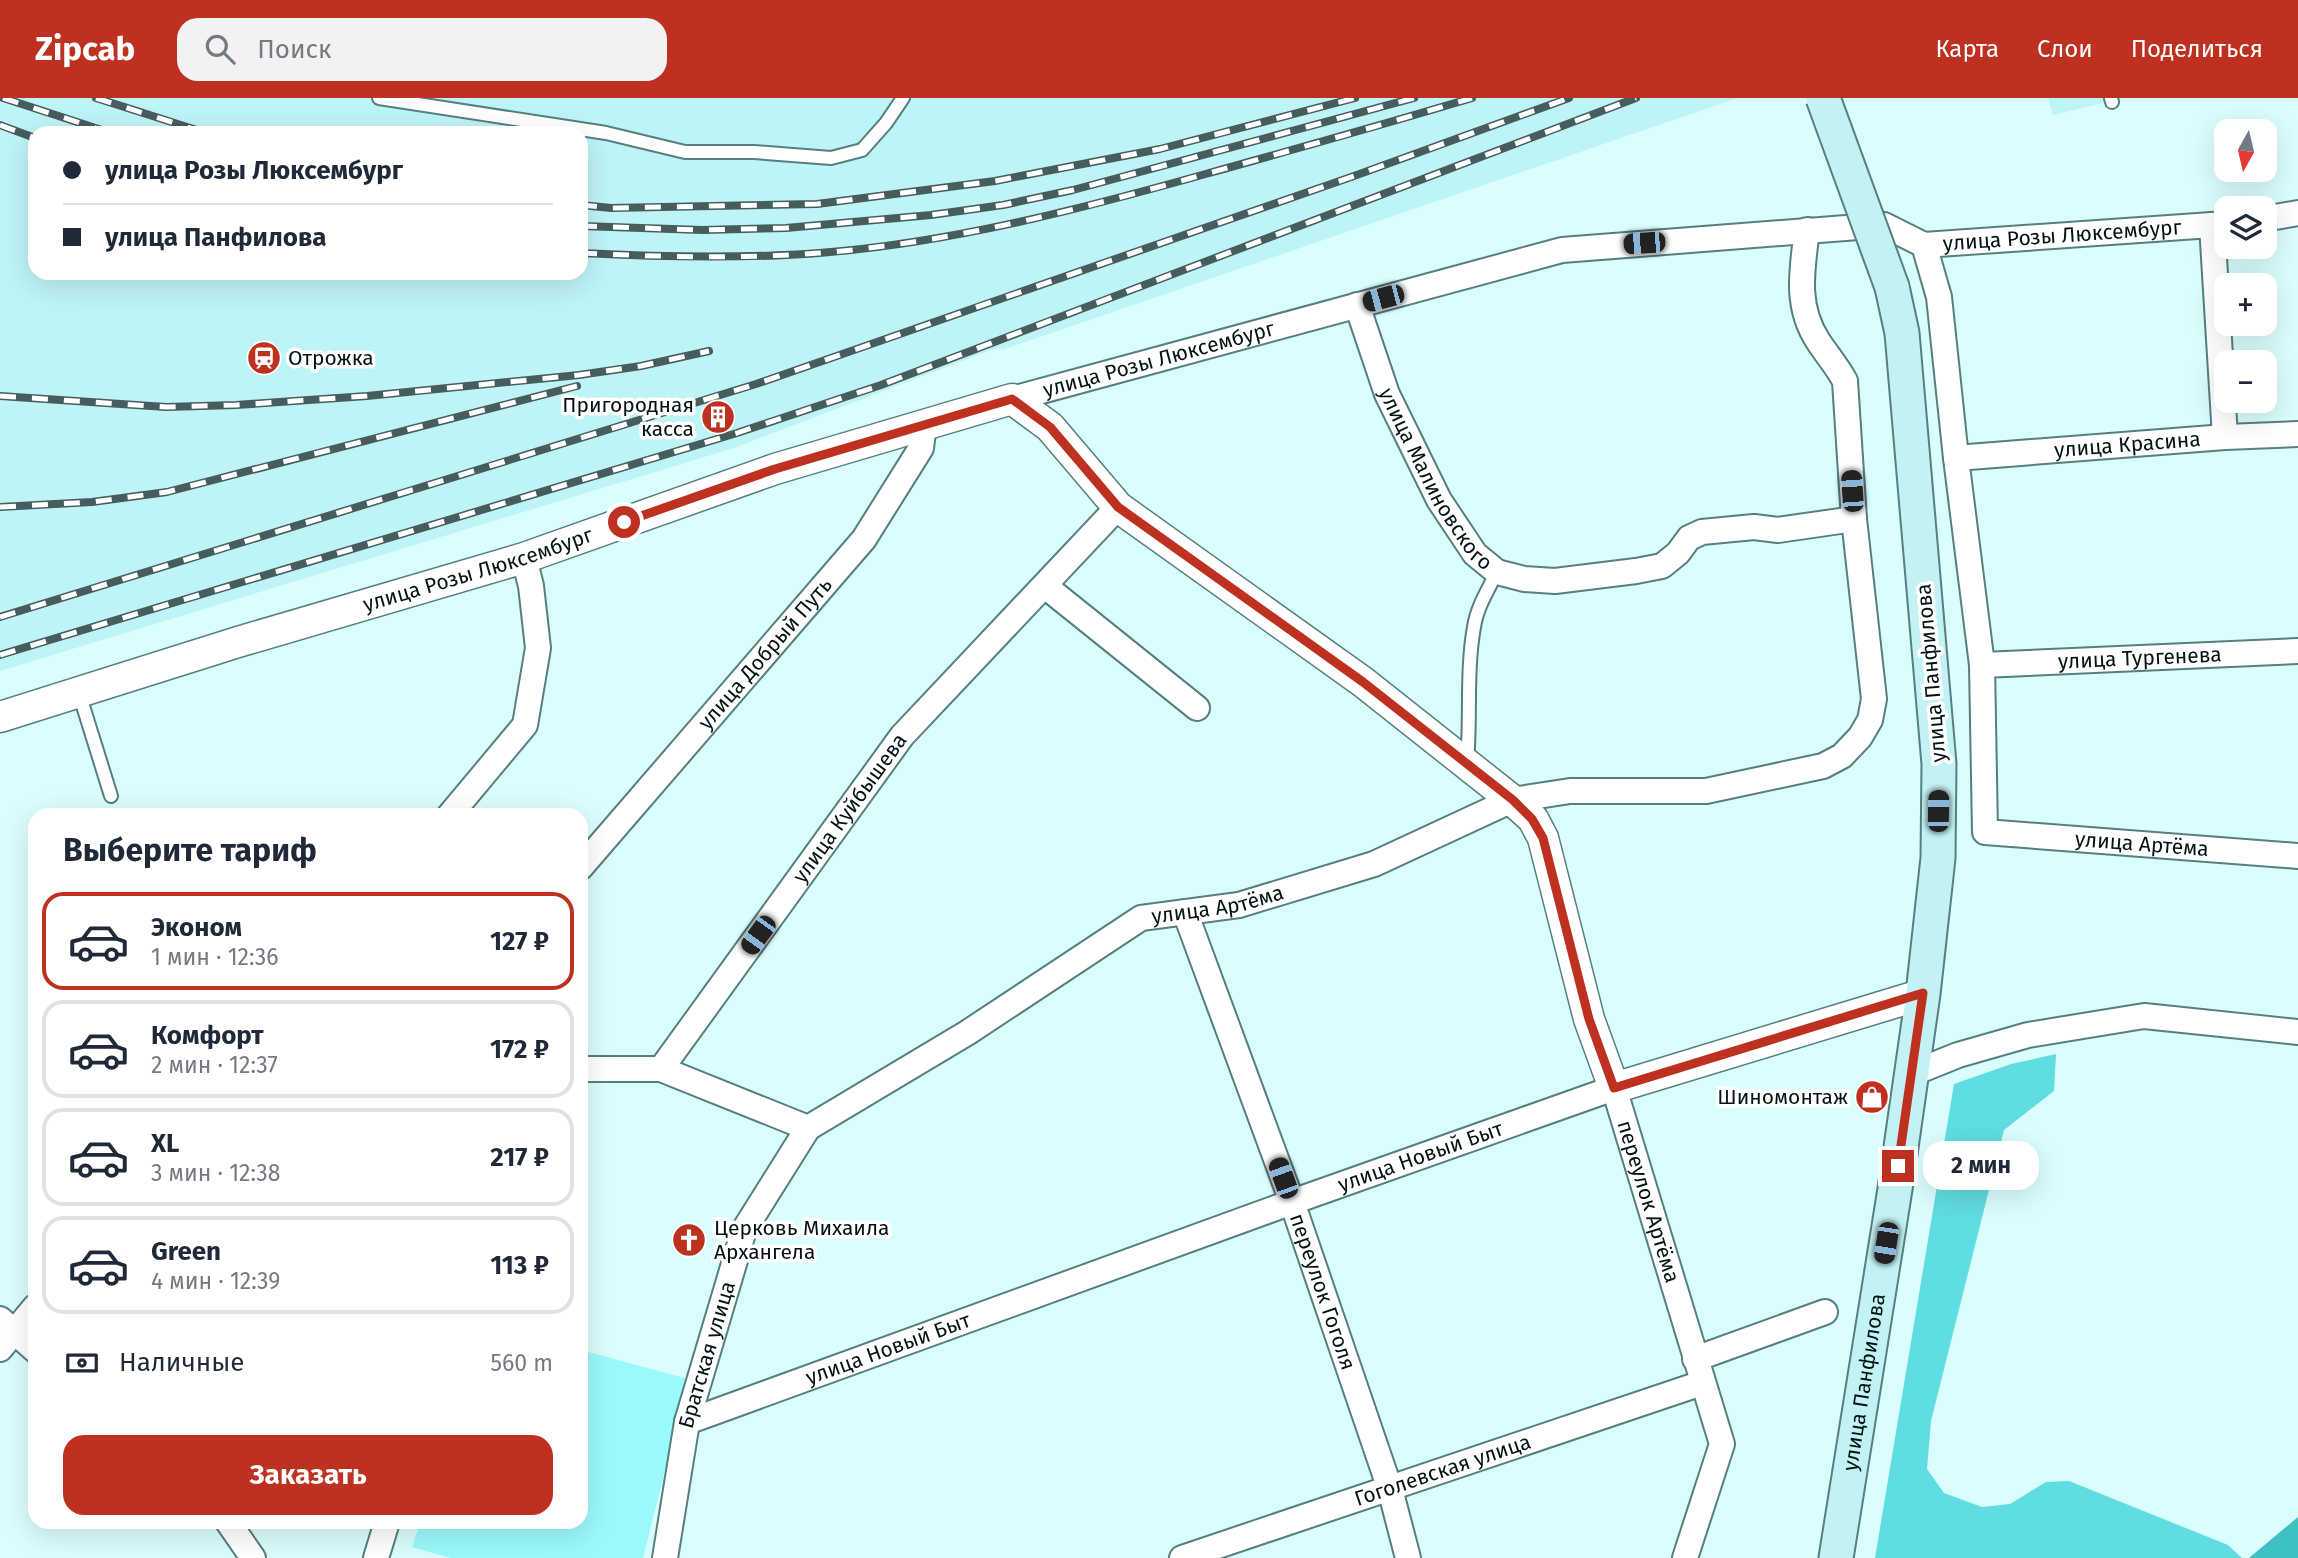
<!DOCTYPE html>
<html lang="ru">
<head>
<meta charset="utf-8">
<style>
  body { margin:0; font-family:"Fira Sans",sans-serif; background:#f2f2f3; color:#1f2937; height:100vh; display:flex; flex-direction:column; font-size:26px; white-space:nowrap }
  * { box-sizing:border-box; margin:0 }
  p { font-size:23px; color:#747a83 }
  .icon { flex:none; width:38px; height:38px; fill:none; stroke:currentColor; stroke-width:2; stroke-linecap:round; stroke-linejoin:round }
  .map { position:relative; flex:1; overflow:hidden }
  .drawer { position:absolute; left:28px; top:710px; width:560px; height:721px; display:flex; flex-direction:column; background:#fff; border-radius:21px; box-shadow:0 7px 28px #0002 }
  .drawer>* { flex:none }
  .guide { position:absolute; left:28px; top:28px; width:560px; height:154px; border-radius:21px; box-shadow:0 7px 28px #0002; display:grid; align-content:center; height:154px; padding:0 35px; background:#fff }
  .needle { width:46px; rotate:188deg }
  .tools { position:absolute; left:2214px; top:21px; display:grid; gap:14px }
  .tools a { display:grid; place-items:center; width:63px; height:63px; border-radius:14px; background:#fff; box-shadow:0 7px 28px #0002; font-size:35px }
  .end { position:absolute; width:32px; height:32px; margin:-16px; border:9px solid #be3121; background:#fff; box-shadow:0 0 0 4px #fff }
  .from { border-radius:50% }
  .bubble { position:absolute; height:49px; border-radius:21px; background:#fff; box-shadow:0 7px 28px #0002; font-size:23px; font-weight:700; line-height:49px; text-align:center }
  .car { position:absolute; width:21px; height:42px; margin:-21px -10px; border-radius:9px; box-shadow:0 0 5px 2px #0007; background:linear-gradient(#222 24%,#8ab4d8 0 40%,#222 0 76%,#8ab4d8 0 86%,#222 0) }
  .guide b { display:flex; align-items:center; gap:24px; height:66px; font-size:26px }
  .guide b+b { border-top:2px solid #e0e1e3 }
  .guide i { width:18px; height:18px; background:#1f2937 }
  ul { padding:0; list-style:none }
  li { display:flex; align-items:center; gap:21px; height:98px; margin:0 14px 10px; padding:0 21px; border:4px solid #e0e1e3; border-radius:21px }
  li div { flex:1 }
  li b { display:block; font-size:26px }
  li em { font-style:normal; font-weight:700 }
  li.active { border-color:#be3121 }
  li>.icon { width:63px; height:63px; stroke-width:1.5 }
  h2 { padding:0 35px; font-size:32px; line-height:84px }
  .pay { display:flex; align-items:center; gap:18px; height:77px; padding:0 35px; font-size:26px }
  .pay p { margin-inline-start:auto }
  .cta { display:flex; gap:14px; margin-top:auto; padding:14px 35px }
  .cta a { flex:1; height:80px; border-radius:21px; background:#be3121; color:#fff; font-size:28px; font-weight:700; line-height:80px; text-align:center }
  header { display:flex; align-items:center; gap:42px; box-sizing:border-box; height:98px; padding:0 35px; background:#be3121; color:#fff }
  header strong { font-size:33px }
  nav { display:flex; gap:38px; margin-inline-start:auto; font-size:24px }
  .search { width:490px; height:63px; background:#f2f2f3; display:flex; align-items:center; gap:18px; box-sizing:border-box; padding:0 24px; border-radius:21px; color:#747a83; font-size:26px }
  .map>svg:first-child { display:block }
  .built { fill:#bef4f6; fill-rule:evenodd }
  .green { fill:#9bf8fc }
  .forest { fill:#60dde2 }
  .water { fill:#3ec0c5 }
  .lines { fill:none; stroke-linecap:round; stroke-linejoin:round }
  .service-casing { stroke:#567f80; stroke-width:16 }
  .minor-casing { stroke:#567f80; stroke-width:28 }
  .tertiary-casing { stroke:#567f80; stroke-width:33 }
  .secondary-casing { stroke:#567f80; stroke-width:37 }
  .service { stroke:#fff; stroke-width:12 }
  .minor { stroke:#fff; stroke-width:24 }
  .tertiary { stroke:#fff; stroke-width:30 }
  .secondary { stroke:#c3f2f4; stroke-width:33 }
  .rail-casing { stroke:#475c5d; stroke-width:8 }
  .rail { stroke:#fff; stroke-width:5; stroke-dasharray:16; stroke-linecap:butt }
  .secondary-bridge-casing { stroke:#567f80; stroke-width:37; stroke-linecap:butt }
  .secondary-bridge { stroke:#c3f2f4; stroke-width:33 }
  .route { stroke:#be3121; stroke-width:9 }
  .labels { text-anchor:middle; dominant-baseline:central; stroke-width:7; stroke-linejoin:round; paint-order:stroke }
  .street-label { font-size:21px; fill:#031213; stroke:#fff }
  .poi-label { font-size:21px; fill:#031213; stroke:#fff; text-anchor:start }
</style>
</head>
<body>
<header>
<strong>Zipcab</strong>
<div class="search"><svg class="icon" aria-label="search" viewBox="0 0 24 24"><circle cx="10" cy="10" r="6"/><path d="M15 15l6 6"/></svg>Поиск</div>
<nav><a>Карта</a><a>Слои</a><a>Поделиться</a></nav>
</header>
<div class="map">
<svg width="2298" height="1460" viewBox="0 0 2298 1460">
  <rect width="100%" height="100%" fill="#dafdfe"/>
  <path class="built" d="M0 0H1738L1002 252 999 249 734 350 0 573ZM35 35H581V175H35Z
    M2048 0H2124L2053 17Z"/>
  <path class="green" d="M581 1252 688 1281 643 1460H450L412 1449 420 1425 581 1424Z"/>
  <path class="forest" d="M2056 956 2054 993 2004 1032 1931 1323 1927 1371 1944 1395 1982 1409 2010 1406 2046 1384 2069 1383 2228 1447 2242 1460H1875L1954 986 2011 966Z"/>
  <path class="water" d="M2298 1419V1460H2249Z"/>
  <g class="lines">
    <g class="service-casing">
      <path id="service" d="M379 0 606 35 685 54H754L831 60 862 52 886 25 903 0
        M2111 0 2112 4
        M79 595 111 698
        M1467 665C1471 620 1466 574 1474 529 1477 509 1488 492 1497 474"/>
    </g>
    <g class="minor-casing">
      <g id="minor">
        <path d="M2264 121 2298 115"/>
        <path d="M2212 127 2225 339"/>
        <path id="s1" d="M1924 147 1939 199 1956 360 1982 567 1985 734 2298 758"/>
        <path id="s2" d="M1357 207 1387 296 1439 402 1475 456 1497 474 1524 481 1555 483 1636 473 1662 468 1678 455 1689 440 1702 434 1754 429 1778 432 1854 421"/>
        <path id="s3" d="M1012 301 1562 152 1884 127 1924 147 2226 126"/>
        <path id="s4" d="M1956 360 2225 339 2298 336"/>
        <path d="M1045 488 1197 610"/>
        <path id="s5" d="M1982 567 2298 553"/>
        <path d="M449 718 525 627 538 550 531 488 524 460"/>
        <path id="s6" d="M581 769 864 441 921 350 924 326"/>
        <path id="s7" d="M1185 814 1292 1104 1390 1391 1408 1460"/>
        <path id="s8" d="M581 971H661L902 638 1118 409"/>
        <path id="s9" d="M661 971 808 1030 967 935 1141 820 1239 807 1374 766 1512 702 1570 693H1706L1823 668 1842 658 1860 639 1870 622 1874 601 1854 421 1845 283C1837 268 1827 257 1818 243 1795 208 1802 172 1807 132"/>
        <path d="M1911 976 1958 957 2028 937 2144 918 2298 934"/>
        <path d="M0 1221 35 1252"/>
        <path d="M0 1251 35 1209"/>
        <path d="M1695 1261 1825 1214"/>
        <path id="s10" d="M687 1324 1292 1104 1614 990 1722 1346 1685 1460"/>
        <path d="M228 1424 253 1460"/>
        <path d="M376 1460 387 1424"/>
        <path id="s11" d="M665 1460 687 1324 744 1132 808 1030"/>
        <path id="s12" d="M1182 1460 1702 1285"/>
      </g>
    </g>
    <g class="tertiary-casing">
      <g id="tertiary">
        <path id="s13" d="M0 619 238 544 524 460 775 371 1012 301 1050 329 1118 409 1363 584 1512 702 1533 721 1543 740 1589 921 1614 990 1923 896"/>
      </g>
    </g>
    <g class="secondary-casing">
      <g id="secondary">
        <path id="s14" d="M1836 1460 1895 1091 1923 896 1938 760 1939 666 1902 235 1892 189"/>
      </g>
    </g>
    <use href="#service" class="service"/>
    <use href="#minor" class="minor"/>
    <use href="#tertiary" class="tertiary"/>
    <use href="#secondary" class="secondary"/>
    <g class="rail-casing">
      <path id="rail" d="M3 0 111 35
        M96 0 206 35
        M0 27 35 40
        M581 107 611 110 817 106 995 83 1160 51 1355 0
        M581 128 702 132 786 130 931 117 1003 107 1073 92 1414 0
        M581 155C661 159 739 161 819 155 949 145 1077 112 1202 77 1292 52 1382 27 1472 0
        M0 298 166 309 236 307 367 298 579 277 641 268 709 253
        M0 409 92 404 167 394 577 288
        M0 519 756 286 1354 78 1569 0
        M0 557 737 335 881 287 1636 0"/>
    </g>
    <use href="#rail" class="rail"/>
    <g class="secondary-bridge-casing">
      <path id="secondary-bridge" d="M1823 0 1892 189"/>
    </g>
    <use href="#secondary-bridge" class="secondary-bridge"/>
  </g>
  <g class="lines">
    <path class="route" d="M624 424 775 371 1012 301 1050 329 1118 409 1363 584 1513 702 1532 721 1543 740 1589 921 1614 990 1923 895 1898 1068"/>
  </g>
  <defs>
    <g id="station-disc" transform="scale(1.75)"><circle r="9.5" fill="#be3121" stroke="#fff"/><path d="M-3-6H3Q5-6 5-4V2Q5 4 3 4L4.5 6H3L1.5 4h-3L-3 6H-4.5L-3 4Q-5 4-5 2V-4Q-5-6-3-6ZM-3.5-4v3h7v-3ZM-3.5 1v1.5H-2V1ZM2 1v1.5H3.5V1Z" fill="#fff"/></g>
    <g id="building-disc" transform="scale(1.75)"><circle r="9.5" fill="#be3121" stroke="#fff"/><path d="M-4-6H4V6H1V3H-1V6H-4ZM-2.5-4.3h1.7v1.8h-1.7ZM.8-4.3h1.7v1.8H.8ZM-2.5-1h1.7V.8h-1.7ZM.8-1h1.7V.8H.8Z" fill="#fff"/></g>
    <g id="shop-disc" transform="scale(1.75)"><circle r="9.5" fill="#be3121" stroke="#fff"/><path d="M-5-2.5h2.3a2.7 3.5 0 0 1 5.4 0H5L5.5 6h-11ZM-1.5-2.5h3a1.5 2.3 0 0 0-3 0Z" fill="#fff"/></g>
    <g id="church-disc" transform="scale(1.75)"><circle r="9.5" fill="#be3121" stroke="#fff"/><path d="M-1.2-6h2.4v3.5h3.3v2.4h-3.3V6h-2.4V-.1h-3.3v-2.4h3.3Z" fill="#fff"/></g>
  </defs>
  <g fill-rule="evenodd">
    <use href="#station-disc" x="264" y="260"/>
    <use href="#building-disc" x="718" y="319"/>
    <use href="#shop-disc" x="1872" y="999"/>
    <use href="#church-disc" x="689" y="1142"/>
  </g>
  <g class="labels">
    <g class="street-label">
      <text stroke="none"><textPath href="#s3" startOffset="1076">улица Розы Люксембург</textPath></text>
      <text stroke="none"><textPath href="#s3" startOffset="152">улица Розы Люксембург</textPath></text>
      <text stroke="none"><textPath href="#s4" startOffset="172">улица Красина</textPath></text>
      <text stroke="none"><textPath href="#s2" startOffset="192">улица Малиновского</textPath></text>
      <text stroke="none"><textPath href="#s13" startOffset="500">улица Розы Люксембург</textPath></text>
      <text stroke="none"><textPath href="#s6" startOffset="282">улица Добрый Путь</textPath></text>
      <text stroke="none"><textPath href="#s5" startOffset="158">улица Тургенева</textPath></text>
      <text transform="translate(1931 575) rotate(-95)">улица Панфилова</text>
      <text stroke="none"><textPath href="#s8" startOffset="402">улица Куйбышева</textPath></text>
      <text stroke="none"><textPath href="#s1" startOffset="749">улица Артёма</textPath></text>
      <text stroke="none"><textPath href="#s9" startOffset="630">улица Артёма</textPath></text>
      <text stroke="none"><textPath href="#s10" startOffset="780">улица Новый Быт</textPath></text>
      <text stroke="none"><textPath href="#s10" startOffset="1104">переулок Артёма</textPath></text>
      <text stroke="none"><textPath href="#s7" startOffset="404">переулок Гоголя</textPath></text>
      <text stroke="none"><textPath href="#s10" startOffset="214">улица Новый Быт</textPath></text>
      <text stroke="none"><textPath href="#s11" startOffset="208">Братская улица</textPath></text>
      <text stroke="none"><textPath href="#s14" startOffset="178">улица Панфилова</textPath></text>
      <text stroke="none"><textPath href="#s12" startOffset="275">Гоголевская улица</textPath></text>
    </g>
    <g class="poi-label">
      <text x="288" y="260">Отрожка</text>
      <text x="694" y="307" text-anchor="end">Пригородная<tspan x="694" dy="24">касса</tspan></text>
      <text x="1848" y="999" text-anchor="end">Шиномонтаж</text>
      <text x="714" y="1130">Церковь Михаила<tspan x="714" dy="24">Архангела</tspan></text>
    </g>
  </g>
</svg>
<div class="tools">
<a><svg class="needle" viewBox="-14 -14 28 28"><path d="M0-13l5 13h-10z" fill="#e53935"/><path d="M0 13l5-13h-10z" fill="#747a83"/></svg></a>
<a><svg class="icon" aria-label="layers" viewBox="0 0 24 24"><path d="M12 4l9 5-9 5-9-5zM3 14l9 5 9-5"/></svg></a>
<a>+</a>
<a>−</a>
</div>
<i class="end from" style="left:624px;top:424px"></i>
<i class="end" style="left:1898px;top:1068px"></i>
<div class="bubble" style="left:1923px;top:1043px;width:116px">2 мин</div>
<i class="car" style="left:1644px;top:145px;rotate:266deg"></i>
<i class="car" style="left:1383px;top:200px;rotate:255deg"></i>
<i class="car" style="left:1852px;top:393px;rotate:356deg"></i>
<i class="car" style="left:1938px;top:713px;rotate:1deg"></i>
<i class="car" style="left:758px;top:837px;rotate:216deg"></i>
<i class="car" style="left:1283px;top:1080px;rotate:340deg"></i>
<i class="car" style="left:1886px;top:1145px;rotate:189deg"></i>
<div class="guide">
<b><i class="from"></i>улица Розы Люксембург</b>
<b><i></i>улица Панфилова</b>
</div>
<section class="drawer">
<h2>Выберите тариф</h2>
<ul>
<li class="active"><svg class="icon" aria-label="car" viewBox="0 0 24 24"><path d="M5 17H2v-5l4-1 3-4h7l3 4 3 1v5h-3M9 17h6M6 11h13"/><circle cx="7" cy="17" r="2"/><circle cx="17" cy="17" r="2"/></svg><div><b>Эконом</b><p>1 мин · 12:36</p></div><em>127 ₽</em></li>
<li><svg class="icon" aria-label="car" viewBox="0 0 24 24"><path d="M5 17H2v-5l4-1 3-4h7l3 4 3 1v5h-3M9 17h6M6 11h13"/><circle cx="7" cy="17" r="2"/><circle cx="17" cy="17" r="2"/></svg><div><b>Комфорт</b><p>2 мин · 12:37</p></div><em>172 ₽</em></li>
<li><svg class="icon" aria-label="car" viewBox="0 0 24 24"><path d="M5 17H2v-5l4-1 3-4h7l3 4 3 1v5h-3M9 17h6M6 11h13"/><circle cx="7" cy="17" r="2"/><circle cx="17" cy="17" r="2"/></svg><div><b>XL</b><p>3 мин · 12:38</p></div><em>217 ₽</em></li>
<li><svg class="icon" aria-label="car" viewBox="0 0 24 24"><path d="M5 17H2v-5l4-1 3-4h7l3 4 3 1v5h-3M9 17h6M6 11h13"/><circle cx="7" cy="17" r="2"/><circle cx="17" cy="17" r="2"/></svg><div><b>Green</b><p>4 мин · 12:39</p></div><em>113 ₽</em></li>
</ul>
<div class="pay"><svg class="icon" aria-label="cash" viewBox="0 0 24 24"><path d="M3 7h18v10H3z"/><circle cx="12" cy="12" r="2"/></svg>Наличные<p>560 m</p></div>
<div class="cta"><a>Заказать</a></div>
</section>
</div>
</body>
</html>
